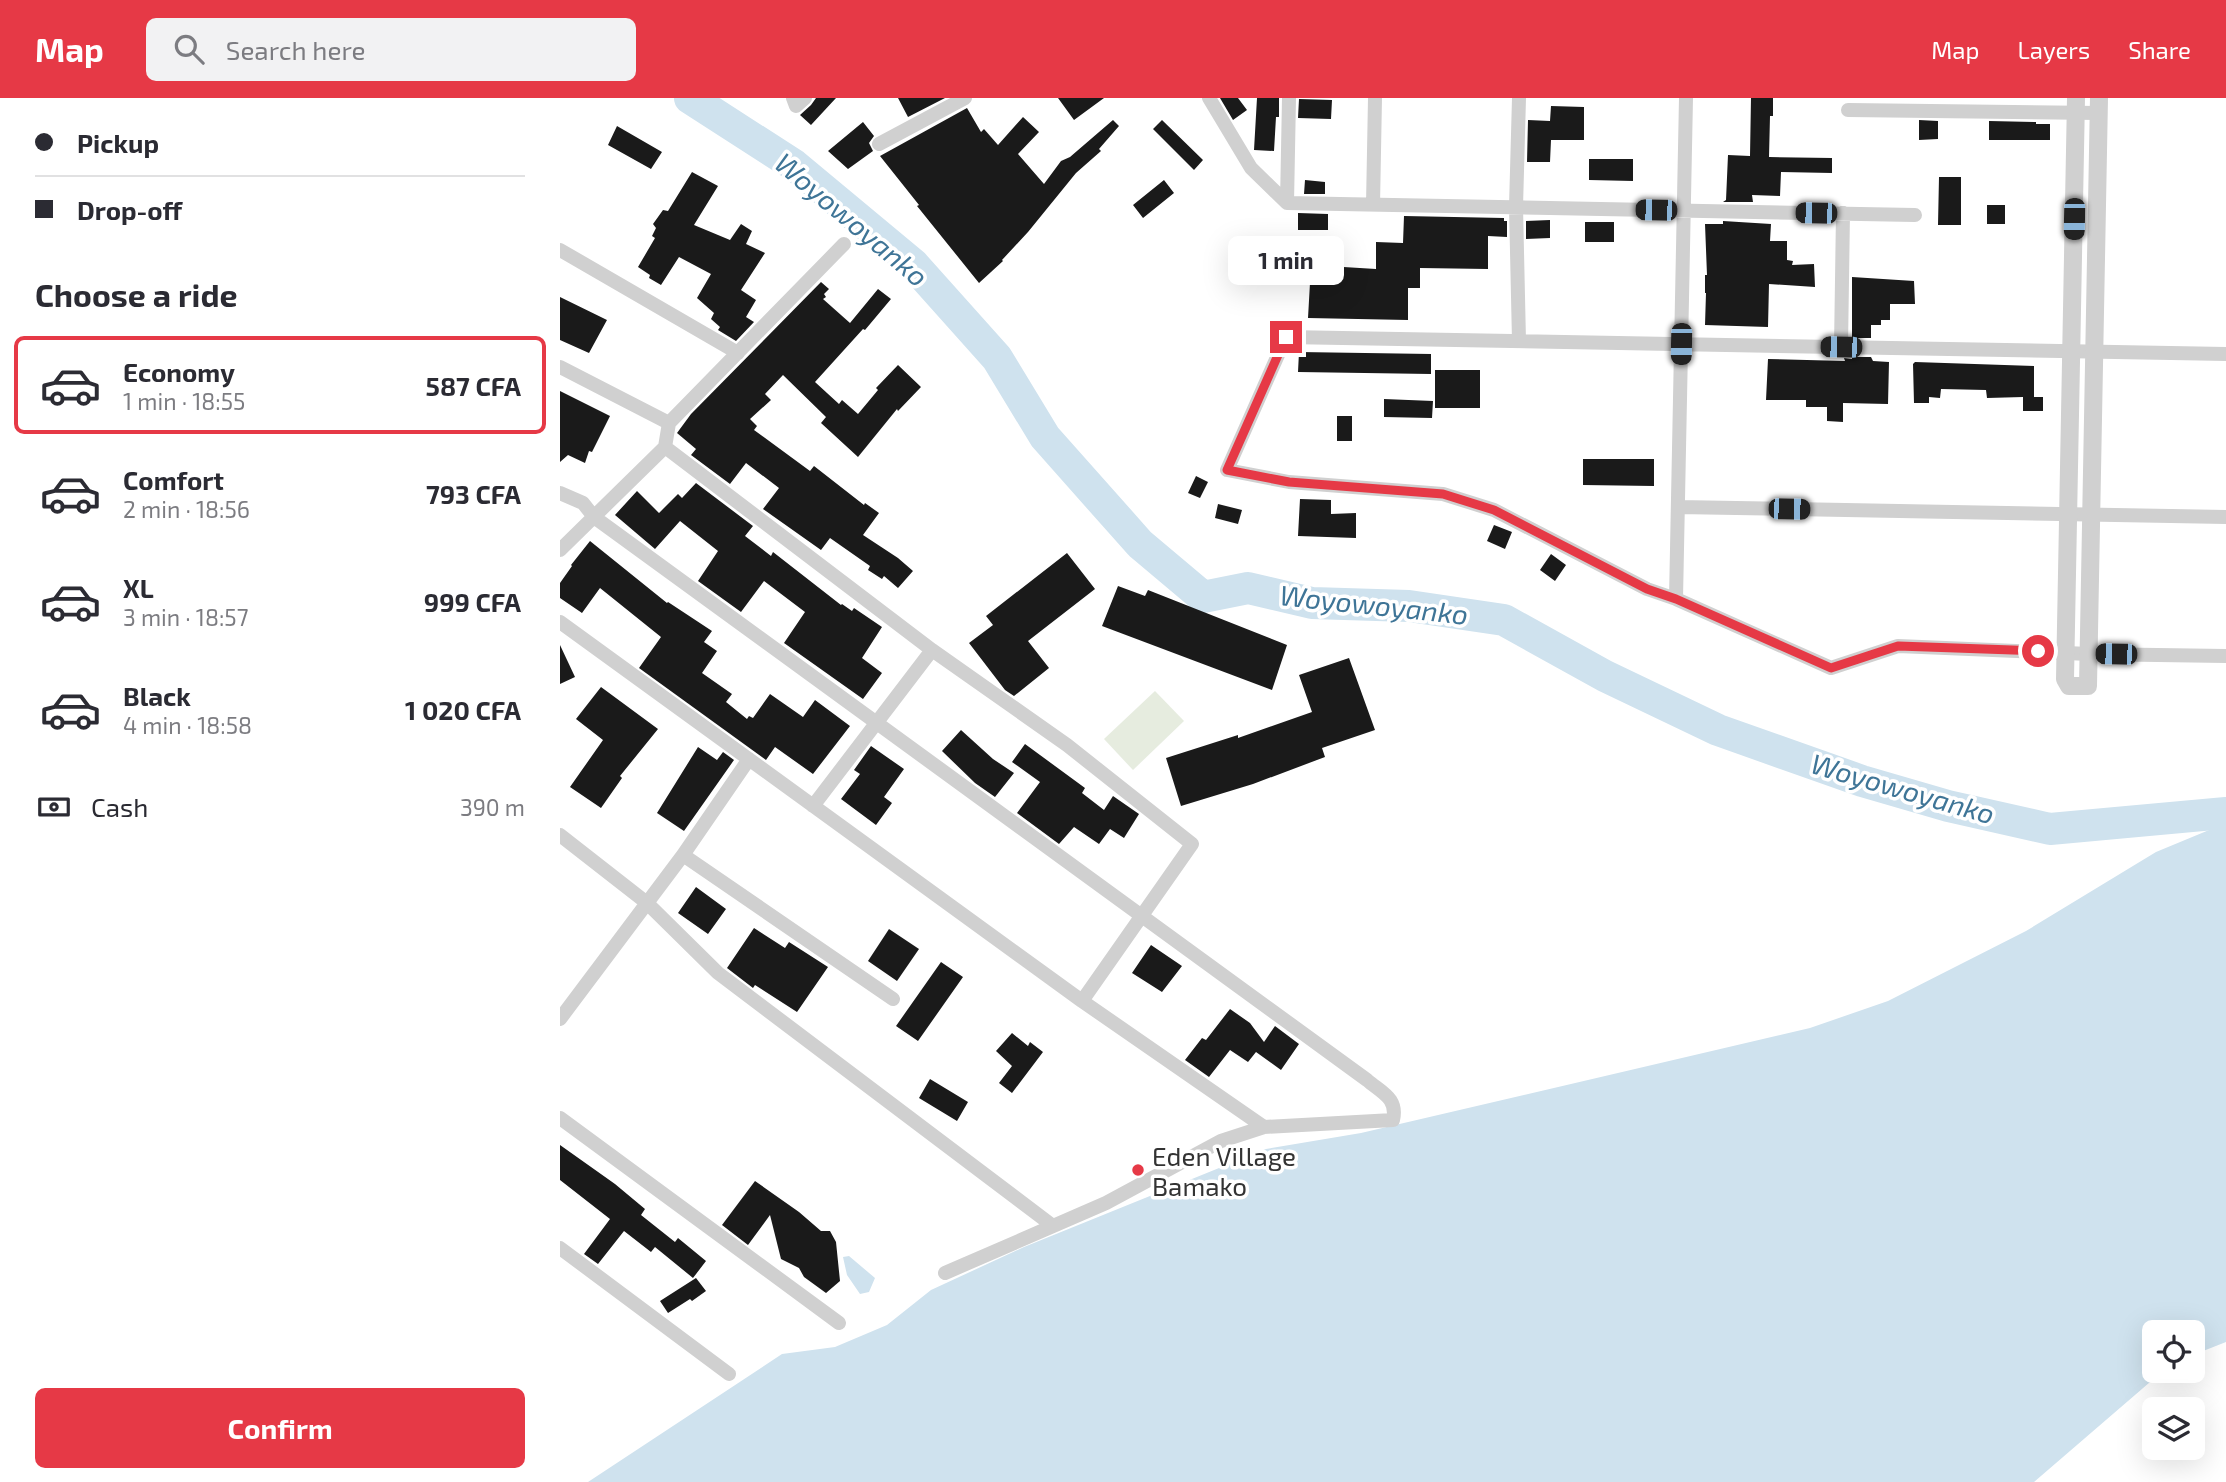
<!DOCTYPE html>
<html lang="en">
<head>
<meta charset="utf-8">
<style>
  body { margin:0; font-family:"Exo 2",sans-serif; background:#f2f2f3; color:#2b2b33; height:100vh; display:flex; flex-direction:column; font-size:26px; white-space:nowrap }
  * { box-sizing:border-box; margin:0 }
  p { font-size:23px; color:#7c7c81 }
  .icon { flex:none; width:38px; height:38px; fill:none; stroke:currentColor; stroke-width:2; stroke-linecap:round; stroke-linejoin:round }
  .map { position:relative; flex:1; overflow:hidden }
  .sheet { display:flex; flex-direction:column; background:#fff; width:560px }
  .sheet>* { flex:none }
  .hud { display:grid; align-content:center; height:154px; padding:0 35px; background:#fff }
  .buttons { position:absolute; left:1582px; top:1222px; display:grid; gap:14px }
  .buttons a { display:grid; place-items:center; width:63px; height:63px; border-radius:10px; background:#fff; box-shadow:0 7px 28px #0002; font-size:35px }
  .end { position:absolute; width:32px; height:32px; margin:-16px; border:9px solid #e63946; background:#fff; box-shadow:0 0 0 4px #fff }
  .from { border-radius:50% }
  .bubble { position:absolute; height:49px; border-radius:10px; background:#fff; box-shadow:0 7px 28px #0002; font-size:23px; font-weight:700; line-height:49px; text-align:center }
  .car { position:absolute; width:21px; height:42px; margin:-21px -10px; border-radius:9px; box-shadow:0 0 5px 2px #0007; background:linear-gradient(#222 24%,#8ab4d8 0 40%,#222 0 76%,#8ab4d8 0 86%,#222 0) }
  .hud b { display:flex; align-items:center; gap:24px; height:66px; font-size:26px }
  .hud b+b { border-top:2px solid #e1e1e2 }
  .hud i { width:18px; height:18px; background:#2b2b33 }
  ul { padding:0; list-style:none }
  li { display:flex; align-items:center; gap:21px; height:98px; margin:0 14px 10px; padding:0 21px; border:4px solid transparent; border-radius:10px }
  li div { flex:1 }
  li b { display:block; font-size:26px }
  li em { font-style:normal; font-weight:700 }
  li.on { border-color:#e63946 }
  li>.icon { width:63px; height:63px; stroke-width:1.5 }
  h2 { padding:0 35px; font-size:32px; line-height:84px }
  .pay { display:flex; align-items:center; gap:18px; height:77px; padding:0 35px; font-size:26px }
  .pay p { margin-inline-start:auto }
  .primary-button { display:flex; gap:14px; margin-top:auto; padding:14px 35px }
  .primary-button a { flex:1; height:80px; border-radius:10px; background:#e63946; color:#fff; font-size:28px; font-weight:700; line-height:80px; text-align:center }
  header { display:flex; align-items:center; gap:42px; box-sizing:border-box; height:98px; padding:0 35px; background:#e63946; color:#fff }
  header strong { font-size:33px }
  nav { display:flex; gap:38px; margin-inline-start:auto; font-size:24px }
  .search { width:490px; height:63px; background:#f2f2f3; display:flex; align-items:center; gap:18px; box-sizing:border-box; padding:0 24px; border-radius:10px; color:#7c7c81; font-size:26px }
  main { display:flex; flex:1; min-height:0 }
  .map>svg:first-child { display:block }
  .green { fill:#e6ecdf }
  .water { fill:#cfe2ee }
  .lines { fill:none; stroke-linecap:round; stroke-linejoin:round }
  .river { stroke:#cfe2ee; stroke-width:32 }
  .building { fill:#1a1a1a }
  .minor { stroke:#d0d0d0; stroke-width:14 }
  .tertiary { stroke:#d0d0d0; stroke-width:18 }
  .route { stroke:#e63946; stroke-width:9 }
  .poi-dot { fill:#e63946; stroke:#fff; stroke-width:2.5 }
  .labels { text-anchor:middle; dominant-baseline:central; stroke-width:7; stroke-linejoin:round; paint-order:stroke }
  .poi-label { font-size:26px; fill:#333; stroke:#fff; text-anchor:start }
  .water-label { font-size:28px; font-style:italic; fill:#3f7597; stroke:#fff }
</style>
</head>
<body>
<header>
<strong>Map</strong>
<div class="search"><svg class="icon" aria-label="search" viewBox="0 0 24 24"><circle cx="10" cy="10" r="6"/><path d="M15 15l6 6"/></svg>Search here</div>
<nav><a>Map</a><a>Layers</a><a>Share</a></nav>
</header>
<main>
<section class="sheet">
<div class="hud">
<b><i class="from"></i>Pickup</b>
<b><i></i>Drop-off</b>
</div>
<h2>Choose a ride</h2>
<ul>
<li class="on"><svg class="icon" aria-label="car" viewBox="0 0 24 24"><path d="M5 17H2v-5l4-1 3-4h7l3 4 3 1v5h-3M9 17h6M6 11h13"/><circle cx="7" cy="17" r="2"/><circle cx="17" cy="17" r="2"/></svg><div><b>Economy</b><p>1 min · 18:55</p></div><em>587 CFA</em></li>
<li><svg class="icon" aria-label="car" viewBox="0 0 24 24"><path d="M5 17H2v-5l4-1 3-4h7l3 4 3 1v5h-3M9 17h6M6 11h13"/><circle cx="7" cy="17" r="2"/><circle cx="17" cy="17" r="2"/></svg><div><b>Comfort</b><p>2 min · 18:56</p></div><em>793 CFA</em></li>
<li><svg class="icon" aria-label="car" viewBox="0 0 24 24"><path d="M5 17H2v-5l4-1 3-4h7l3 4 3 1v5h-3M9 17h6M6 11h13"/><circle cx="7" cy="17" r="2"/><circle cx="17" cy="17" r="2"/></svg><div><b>XL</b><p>3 min · 18:57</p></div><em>999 CFA</em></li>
<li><svg class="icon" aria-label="car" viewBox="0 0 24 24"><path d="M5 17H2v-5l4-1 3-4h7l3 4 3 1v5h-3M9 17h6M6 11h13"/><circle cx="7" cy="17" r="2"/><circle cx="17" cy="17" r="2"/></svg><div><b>Black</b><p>4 min · 18:58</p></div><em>1 020 CFA</em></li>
</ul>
<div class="pay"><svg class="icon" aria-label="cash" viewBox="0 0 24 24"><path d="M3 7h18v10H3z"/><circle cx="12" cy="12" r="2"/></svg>Cash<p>390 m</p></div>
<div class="primary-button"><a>Confirm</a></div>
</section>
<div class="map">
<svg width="1666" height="1384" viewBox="0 0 1666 1384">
  <rect width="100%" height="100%" fill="#fff"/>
  <path class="green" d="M595 593 624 623 573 672 544 641Z"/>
  <path class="water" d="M1666 725V1244L1633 1257V1234H1594V1272H1604L1474 1384H28L222 1256 275 1249 327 1227 371 1192 464 1149 706 1051 801 1035 1250 930 1328 903 1466 833 1596 754Z
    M289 1158 315 1180 309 1194 300 1196 287 1177 283 1159Z"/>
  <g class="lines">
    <path class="river" d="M130 0 234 67 353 166 437 260 485 339 580 446 643 499 688 490 752 505 849 508 944 522 1045 578 1158 632 1302 683 1388 708 1490 731 1666 715"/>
  </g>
  <path class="building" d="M256 0H276L251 27 240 17 251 7Z
    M338 0H385L348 19Z
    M498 0H544L514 22Z
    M660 0H678L687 12 673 22Z
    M697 0H719V19H716L714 53 694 52Z
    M1191 0H1213V18H1210L1209 59 1272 60V75L1221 74 1220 98 1192 97 1193 104H1163L1166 102 1168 57 1190 58Z
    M739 1 772 2 771 21 738 20Z
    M991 8 1024 9V42H991L990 64H967L968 22 990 23Z
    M407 10 421 34 424 31 438 47 463 19 479 34 458 56 484 86 501 63 510 59 553 22 559 28 539 51 541 53 516 75 468 134 442 162 443 163 419 185 357 108 359 107 320 58Z
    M602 22 643 62 634 72 593 31Z
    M1359 22 1378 23V41L1359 42Z
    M1429 23 1476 24V26H1490V42H1429Z
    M303 24 314 38 309 45 313 53 288 71 268 53Z
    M57 28 102 54 91 71 48 47Z
    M1029 61H1073V83L1029 82Z
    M132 74 158 88 134 127 170 142 181 126 192 133 186 146 205 155 181 192 196 202 186 219 194 224 176 243 158 232 160 229 151 221 154 215 137 200 151 176 119 159 101 187 89 180 90 177 78 169 95 140 92 138 96 130 93 126 103 112 108 113Z
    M1379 79H1401V127H1378Z
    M604 82 614 95 583 120 573 107Z
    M745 82 765 84V96H744Z
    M1427 107H1445V126H1427Z
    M738 115 768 116V132H738Z
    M844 118 944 120V123H947V139L928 138V171L860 170V190H848V222L748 220 751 167 816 171V144L843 145Z
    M990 122V140L966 141V123Z
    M1163 123 1211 126 1210 143H1227V162L1233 163 1232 167 1254 166 1255 189 1209 186 1208 229 1145 227 1146 195H1145V177H1147L1145 126H1163Z
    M1025 124H1054V144H1025Z
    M1292 179 1354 183 1355 206H1330V222H1321V227H1311V240H1292Z
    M261 184 269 191 264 196 266 199 263 201 290 225 318 191 331 201 305 232 303 231 255 284 279 306 282 302 298 316 318 292 316 290 338 267 361 289 338 313 337 311 298 359 261 325 266 319 223 277 205 296 211 302 190 321 197 328 194 332 250 373 254 368 304 407 305 405 319 415 303 437 338 460 353 473 338 490 324 478 322 481 308 472 310 468 270 440 261 452 203 411 219 390 186 365 170 386 131 357 136 351 117 335 131 316Z
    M0 199 47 222 29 255 0 242Z
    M739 254 871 256V276L738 274Z
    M1292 259H1311L1313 263 1329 264 1328 306 1283 305V324L1267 323V309H1246V302H1206L1208 261 1285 263 1284 260 1292 261Z
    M1355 264 1474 268V299H1483V313H1463V299L1427 300 1426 292 1381 291 1380 300 1369 299V305H1354L1353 266Z
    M875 272H920V310H875Z
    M0 293 50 318 32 354 29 353 25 365 8 357 0 364Z
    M824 301 873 303 872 320 824 319Z
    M777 318H792V343H777Z
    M1023 361H1094V388L1023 387Z
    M636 378 648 384 640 400 628 395Z
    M136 385 193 428 185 438 211 458 213 454 281 507 282 506 292 513 294 510 322 529 302 560 322 575 303 601 224 545 245 514 204 483 181 514 138 483 158 453 120 423 95 451 55 417 77 393 99 415 118 396 122 400Z
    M740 401 771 402V416L796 415V440L738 438Z
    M658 406 682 412 678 426 655 420Z
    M934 427 952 434 945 451 927 443Z
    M30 443 107 505 108 504 152 533 144 544 157 553 142 575 172 596 166 604 187 621 189 618 193 620 210 596 243 619 255 602 290 628 253 676 215 649 206 662 79 570 101 539 40 490 22 515 0 500V485L12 468 11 467Z
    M507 455 535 491 468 543 489 570 454 598 445 592 409 545 433 527 426 518Z
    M991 456 1006 467 995 483 980 472Z
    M558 488 585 498 588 492 727 547 712 592 542 528Z
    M0 547 15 579 0 586Z
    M789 560 815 632 762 650 765 659 693 686 621 708 606 660 678 637V640L752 614 739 577Z
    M41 589 98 631 60 678 62 680 41 710 10 689 43 642 16 621Z
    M401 632 433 661 454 675 435 699 415 685 382 653Z
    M465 646 525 690 522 695 544 712 553 698 579 716 564 740 550 731 539 746 514 729 499 746 457 715 480 684 452 664Z
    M311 648 344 671 324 699 332 705 316 727 281 701 300 676 294 672Z
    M138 649 157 662 163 654 174 662 124 733 97 715Z
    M136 789 166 811 148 836 118 815Z
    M194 830 225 850 229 844 268 869 237 914 195 887 193 890 167 870Z
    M329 831 359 851 337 883 308 863Z
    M591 847 622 868 602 894 572 875Z
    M381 864 403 879 358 943 336 928Z
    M670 911 690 925 704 944 715 928 739 946 721 972 696 954 688 964 670 952 649 979 625 962 642 940 646 942Z
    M452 935 468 948 470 944 483 954 452 995 439 985 452 968 436 953Z
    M370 981 408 1004 397 1023 359 1000Z
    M0 1047 55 1086 85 1111 81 1117 115 1144 118 1140 146 1163 133 1180 95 1149 91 1154 64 1133 38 1166 24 1156 50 1121 0 1082Z
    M195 1083 239 1114 261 1133H270L276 1144 280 1183 266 1195 244 1179 239 1170 221 1161 210 1117 188 1147 162 1127Z
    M136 1180 146 1193 132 1203 130 1201 108 1215 100 1203Z"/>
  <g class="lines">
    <path class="minor" d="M233 0 236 8 245 0
      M649 0 691 70 727 105 1355 117
      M1288 12 1539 15
      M319 46 405 0
      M727 105 729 0
      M813 107 815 0
      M0 152 178 255
      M959 243 956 109 959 0
      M1281 249 1283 115
      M1666 256 726 239 667 372 729 384 883 396 934 412 1087 491 1116 501 1271 570 1338 548 1529 556 1666 558
      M0 269 109 325
      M105 349 372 552 507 647 632 746 522 903
      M0 395 23 405 34 419 807 982C822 995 838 1000 833 1022L704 1029 661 1043 546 1105 385 1175
      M1118 409 1666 419
      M0 452 105 349 109 325 284 146
      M1116 501 1126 0
      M0 524 522 903 704 1029
      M253 708 372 552
      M0 737 87 805 158 875 493 1128
      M123 757 333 901
      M0 921 123 757 189 661
      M0 1020 279 1225
      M0 1150 169 1276"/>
    <path class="tertiary" d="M1516 0 1505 581 1509 588H1528L1539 0"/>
  </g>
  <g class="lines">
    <path class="route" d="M726 239 667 372 729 384 883 396 934 412 1087 491 1116 501 1271 570 1338 548 1478 553"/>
  </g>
  <circle class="poi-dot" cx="578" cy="1072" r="7"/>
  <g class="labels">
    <g class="poi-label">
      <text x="592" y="1057">Eden Village<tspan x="592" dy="30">Bamako</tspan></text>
    </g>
    <g class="water-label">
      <text transform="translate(292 121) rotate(40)">Woyowoyanko</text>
      <text transform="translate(814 506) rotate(6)">Woyowoyanko</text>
      <text transform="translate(1343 690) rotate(16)">Woyowoyanko</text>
    </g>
  </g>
</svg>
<div class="buttons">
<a><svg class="icon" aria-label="locate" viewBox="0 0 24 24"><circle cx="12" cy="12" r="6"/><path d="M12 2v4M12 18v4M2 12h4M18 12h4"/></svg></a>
<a><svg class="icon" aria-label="layers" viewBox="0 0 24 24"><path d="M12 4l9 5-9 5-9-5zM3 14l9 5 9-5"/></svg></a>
</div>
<i class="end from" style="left:1478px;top:553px"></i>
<i class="end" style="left:726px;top:239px"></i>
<div class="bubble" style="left:668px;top:138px;width:116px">1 min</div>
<i class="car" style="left:1096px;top:112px;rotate:271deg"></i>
<i class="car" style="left:1256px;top:115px;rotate:271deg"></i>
<i class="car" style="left:1514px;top:121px;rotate:181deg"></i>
<i class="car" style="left:1121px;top:246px;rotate:181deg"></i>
<i class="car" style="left:1281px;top:249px;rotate:271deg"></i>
<i class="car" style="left:1229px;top:411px;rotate:91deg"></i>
<i class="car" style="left:1556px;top:556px;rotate:271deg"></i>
</div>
</main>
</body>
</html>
